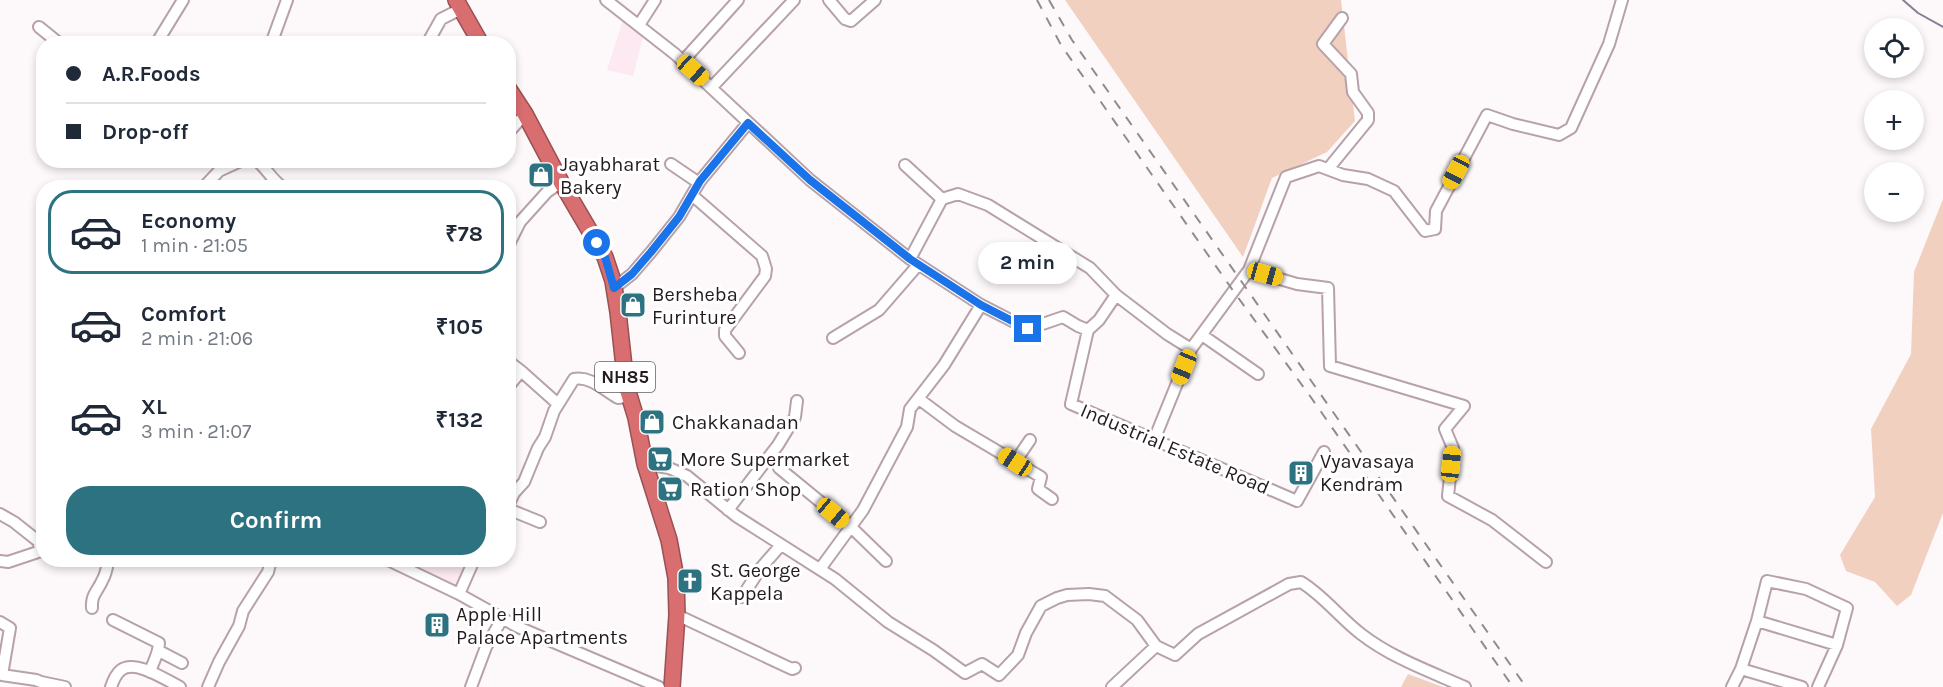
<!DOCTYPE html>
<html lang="en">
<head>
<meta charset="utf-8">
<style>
  body { margin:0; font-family:Karla,sans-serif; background:#f6f6f7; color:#1f2937; height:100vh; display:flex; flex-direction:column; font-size:22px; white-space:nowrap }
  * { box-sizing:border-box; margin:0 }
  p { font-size:20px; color:#747a83 }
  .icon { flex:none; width:33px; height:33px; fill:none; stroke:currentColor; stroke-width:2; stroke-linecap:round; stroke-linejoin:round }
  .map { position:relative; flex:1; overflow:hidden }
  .side { position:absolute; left:36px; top:180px; width:480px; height:387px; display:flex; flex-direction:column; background:#fff; border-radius:24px; box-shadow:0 3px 9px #0003 }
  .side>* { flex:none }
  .banner { position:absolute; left:36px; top:36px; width:480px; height:132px; border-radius:24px; box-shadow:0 3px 9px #0003; display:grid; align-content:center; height:132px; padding:0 30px; background:#fff }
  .fabs { position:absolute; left:1864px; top:18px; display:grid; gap:12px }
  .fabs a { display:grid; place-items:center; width:60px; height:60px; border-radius:50%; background:#fff; box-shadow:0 3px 9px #0003; font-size:30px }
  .end { position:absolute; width:27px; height:27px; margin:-14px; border:8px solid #1a73e8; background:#fff; box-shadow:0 0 0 3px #fff }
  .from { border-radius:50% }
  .bubble { position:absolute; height:42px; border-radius:21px; background:#fff; box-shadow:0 3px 9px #0003; font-size:20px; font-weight:700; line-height:42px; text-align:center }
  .car { position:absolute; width:18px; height:36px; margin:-18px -9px; border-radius:8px; box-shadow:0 0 4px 2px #0007; background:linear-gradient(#f5c518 24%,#345 0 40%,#f5c518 0 76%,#345 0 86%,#f5c518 0) }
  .banner b { display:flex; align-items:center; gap:21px; height:57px; font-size:22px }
  .banner b+b { border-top:2px solid #e0e1e3 }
  .banner i { width:15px; height:15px; background:#1f2937 }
  ul { padding:10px 0 0; list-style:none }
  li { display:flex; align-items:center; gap:18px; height:84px; margin:0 12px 9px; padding:0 18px; border:3px solid transparent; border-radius:24px }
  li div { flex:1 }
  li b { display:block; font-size:22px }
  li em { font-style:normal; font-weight:700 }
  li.active { border-color:#2d7281 }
  li>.icon { width:54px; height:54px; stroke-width:1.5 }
  .cta { display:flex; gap:12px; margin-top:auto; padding:12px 30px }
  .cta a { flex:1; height:69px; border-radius:24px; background:#2d7281; color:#fff; font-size:24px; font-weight:700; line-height:69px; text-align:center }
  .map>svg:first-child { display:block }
  .built { fill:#fce9f1 }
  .green { fill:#f2d0bf }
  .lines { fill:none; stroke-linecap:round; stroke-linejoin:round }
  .stream { stroke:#867d97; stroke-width:2 }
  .minor-casing { stroke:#b8a2aa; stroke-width:14 }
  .highway-casing { stroke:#995153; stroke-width:18 }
  .minor { stroke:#fff; stroke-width:10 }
  .highway { stroke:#d96e70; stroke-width:15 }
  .rail { stroke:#928b8e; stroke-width:2; stroke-dasharray:10 10; stroke-linecap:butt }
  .route { stroke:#1a73e8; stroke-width:8 }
  .labels { text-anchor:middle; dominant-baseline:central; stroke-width:6; stroke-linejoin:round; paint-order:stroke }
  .shield { fill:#fff; stroke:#655f62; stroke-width:1.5 }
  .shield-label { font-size:18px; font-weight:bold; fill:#231b1e }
  .poi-label { font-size:20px; fill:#231b1e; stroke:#fff; text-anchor:start }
  .street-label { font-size:20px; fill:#231b1e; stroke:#fff }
</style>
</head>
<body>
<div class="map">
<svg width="1943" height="687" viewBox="0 0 1943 687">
  <rect width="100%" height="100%" fill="#fdf8fa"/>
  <path class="built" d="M624 17 644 33 633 76 607 70Z
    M398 560H472L458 591Z"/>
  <path class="green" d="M1065 0H1341L1355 121 1327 152 1272 178 1243 257Z
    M1943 199V513L1911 595 1897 606 1875 582 1846 571 1840 555 1875 497 1871 429 1911 354 1914 272Z
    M1408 674 1443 687H1401Z"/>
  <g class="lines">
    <path class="stream" d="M1903 0 1918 13 1943 27"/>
    <g class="minor-casing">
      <path id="minor" d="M606 0 675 54 810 180 910 259 981 305
        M829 0 845 19 851 21 875 0
        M639 25 655 0
        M39 27 60 44
        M156 44 183 0
        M271 44 287 0
        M427 44 441 19 461 9
        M683 61 738 0
        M712 87 794 0
        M508 133 525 114
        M256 160C267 168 270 179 284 188
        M671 164 699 183
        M905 165 942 199
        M1328 169 1368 120V113L1353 92 1351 74 1323 44 1342 18
        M203 188 219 171 243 160
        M692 195 762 256 766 269 765 276 725 330V336L739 353
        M508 246 520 222 547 192 561 182
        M910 259 942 199 958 194 988 205 1090 268 1116 295 1167 334 1191 349 1249 270 1286 177 1319 166 1343 175 1368 179 1394 191 1425 231 1435 229 1436 211 1487 115 1513 124 1559 135 1571 128 1609 44 1622 0
        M1249 270 1297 284 1328 288 1330 366 1464 406 1445 429 1453 448 1448 496 1492 520 1546 562
        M614 288 632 274 651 252 679 217 700 181 748 123
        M1088 330 1071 404 1297 501 1324 452
        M1202 335 1258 374
        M833 338 879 310 918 265
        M508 361 521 371
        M508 387 521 371 558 404
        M919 399 955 426 1041 477 1038 489 1052 499
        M1154 440 1191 349
        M1015 462 1030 440
        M645 464 669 468 687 476 736 516 835 579 888 622 933 650 965 673 982 664 999 675 1018 655 1026 633 1041 606 1057 598 1067 595 1089 594 1105 596 1137 620 1156 646
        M779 468 851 527 886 561
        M508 506 514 493 524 482 538 448 545 437 554 411 574 379C591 376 604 390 618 398L629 396
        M508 509 540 522
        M728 510 778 445 795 417 797 401
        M0 514 14 522 38 541 41 551
        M388 560 459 594 518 627 659 687
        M0 561 8 562 44 550
        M820 569 863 510 907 427 910 409 944 365 981 305 1028 329 1063 317 1078 326 1088 330 1099 320 1116 295
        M459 594 474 560
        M742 597 760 569 781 545
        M92 608C91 595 97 592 102 581 105 576 107 568 108 562L106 560
        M677 615 792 669 795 668
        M113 620 159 643C159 653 153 662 150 672
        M1757 621 1767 581 1806 589 1847 608 1837 645
        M0 622 10 628 2 675 36 680 41 682 65 687
        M159 651 182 663
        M1741 669 1802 687
        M111 687C113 681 116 674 121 670 135 659 166 680 180 687
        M208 687 219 662 239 626 243 611 268 572 271 560
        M471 687 486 647 502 619
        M1112 687 1156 646 1175 655 1198 634 1289 584 1301 582C1324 596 1340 618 1361 634 1392 658 1429 671 1465 687
        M1732 687 1741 669 1757 621 1837 645 1818 687"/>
    </g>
    <g class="highway-casing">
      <path id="highway" d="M456 0 481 44
        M508 88 525 114 561 182 605 257 613 281 618 312 626 385 636 418 645 464 669 540 676 578 677 615 672 687"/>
    </g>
    <use href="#minor" class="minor"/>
    <use href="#highway" class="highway"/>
    <path class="rail" d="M1037 0 1061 45 1234 292 1310 396 1513 687
      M1049 0 1072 40 1526 687"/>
  </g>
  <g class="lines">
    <path class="route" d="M597 243 605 257 614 288 632 274 651 252 679 217 700 181 748 123 810 180 910 259 981 305 1028 329"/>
  </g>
  <defs>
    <g id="shop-square" transform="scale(1.35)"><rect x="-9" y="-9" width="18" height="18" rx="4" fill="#2d7281" stroke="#fff"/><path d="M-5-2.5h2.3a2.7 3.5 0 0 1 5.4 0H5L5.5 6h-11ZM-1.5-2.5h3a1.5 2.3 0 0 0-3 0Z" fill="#fff"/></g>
    <g id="supermarket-square" transform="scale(1.35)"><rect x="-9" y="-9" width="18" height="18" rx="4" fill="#2d7281" stroke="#fff"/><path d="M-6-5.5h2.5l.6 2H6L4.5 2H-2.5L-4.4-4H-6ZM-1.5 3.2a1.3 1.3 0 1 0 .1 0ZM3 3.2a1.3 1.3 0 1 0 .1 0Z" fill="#fff"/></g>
    <g id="building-square" transform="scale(1.35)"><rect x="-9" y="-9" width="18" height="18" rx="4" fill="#2d7281" stroke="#fff"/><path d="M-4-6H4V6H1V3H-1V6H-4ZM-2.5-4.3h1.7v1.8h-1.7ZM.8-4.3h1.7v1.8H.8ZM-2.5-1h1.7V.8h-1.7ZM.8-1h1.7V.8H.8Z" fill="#fff"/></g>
    <g id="church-square" transform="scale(1.35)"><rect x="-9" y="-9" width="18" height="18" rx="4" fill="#2d7281" stroke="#fff"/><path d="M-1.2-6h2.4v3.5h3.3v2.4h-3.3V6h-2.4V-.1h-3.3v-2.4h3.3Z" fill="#fff"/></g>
  </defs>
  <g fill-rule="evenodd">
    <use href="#shop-square" x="541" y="175"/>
    <use href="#shop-square" x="633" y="305"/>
    <use href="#shop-square" x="652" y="422"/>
    <use href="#supermarket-square" x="660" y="459"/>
    <use href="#building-square" x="1301" y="473"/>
    <use href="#supermarket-square" x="670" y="489"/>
    <use href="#church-square" x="690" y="581"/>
    <use href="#building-square" x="437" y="625"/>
  </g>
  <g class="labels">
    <rect class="shield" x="595" y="362" width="60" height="30" rx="4.5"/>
    <g class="shield-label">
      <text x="625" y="377">NH85</text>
    </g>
    <g class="poi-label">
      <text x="560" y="164">Jayabharat<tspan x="560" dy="23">Bakery</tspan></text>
      <text x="652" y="294">Bersheba<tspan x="652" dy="23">Furinture</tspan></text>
      <text x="672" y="422">Chakkanadan</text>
      <text x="680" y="459">More Supermarket</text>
      <text x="1320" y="461">Vyavasaya<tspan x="1320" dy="23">Kendram</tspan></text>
      <text x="690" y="489">Ration Shop</text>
      <text x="710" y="570">St. George<tspan x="710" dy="23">Kappela</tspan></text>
      <text x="456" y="614">Apple Hill<tspan x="456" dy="23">Palace Apartments</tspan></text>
    </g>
    <g class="street-label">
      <text transform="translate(1175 449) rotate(23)">Industrial Estate Road</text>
    </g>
  </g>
</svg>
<div class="fabs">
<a><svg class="icon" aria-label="locate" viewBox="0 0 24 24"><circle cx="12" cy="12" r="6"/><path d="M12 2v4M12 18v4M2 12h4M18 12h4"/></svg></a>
<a>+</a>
<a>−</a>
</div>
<i class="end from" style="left:597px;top:243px"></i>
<i class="end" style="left:1028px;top:329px"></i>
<div class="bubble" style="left:978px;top:242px;width:99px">2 min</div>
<i class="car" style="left:693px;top:70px;rotate:132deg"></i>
<i class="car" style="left:1456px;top:172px;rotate:208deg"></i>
<i class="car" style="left:1265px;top:274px;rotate:106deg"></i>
<i class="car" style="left:1184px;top:367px;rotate:202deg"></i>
<i class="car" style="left:1015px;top:462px;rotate:303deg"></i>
<i class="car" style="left:1451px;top:464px;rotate:6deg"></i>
<i class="car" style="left:833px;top:513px;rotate:130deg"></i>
<div class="banner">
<b><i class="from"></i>A.R.Foods</b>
<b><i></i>Drop-off</b>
</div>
<section class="side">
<ul>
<li class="active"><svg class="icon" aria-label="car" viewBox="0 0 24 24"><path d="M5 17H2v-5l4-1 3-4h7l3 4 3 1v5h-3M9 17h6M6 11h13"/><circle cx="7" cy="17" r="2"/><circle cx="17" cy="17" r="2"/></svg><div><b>Economy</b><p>1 min · 21:05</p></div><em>₹78</em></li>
<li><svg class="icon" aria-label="car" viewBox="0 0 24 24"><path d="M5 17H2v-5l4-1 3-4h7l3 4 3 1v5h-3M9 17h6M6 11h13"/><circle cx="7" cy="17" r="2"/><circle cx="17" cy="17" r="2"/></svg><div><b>Comfort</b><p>2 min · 21:06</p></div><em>₹105</em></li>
<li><svg class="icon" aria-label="car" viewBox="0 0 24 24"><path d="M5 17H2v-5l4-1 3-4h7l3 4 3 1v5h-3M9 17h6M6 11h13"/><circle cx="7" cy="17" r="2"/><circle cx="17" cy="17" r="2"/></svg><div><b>XL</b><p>3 min · 21:07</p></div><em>₹132</em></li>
</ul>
<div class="cta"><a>Confirm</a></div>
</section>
</div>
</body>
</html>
